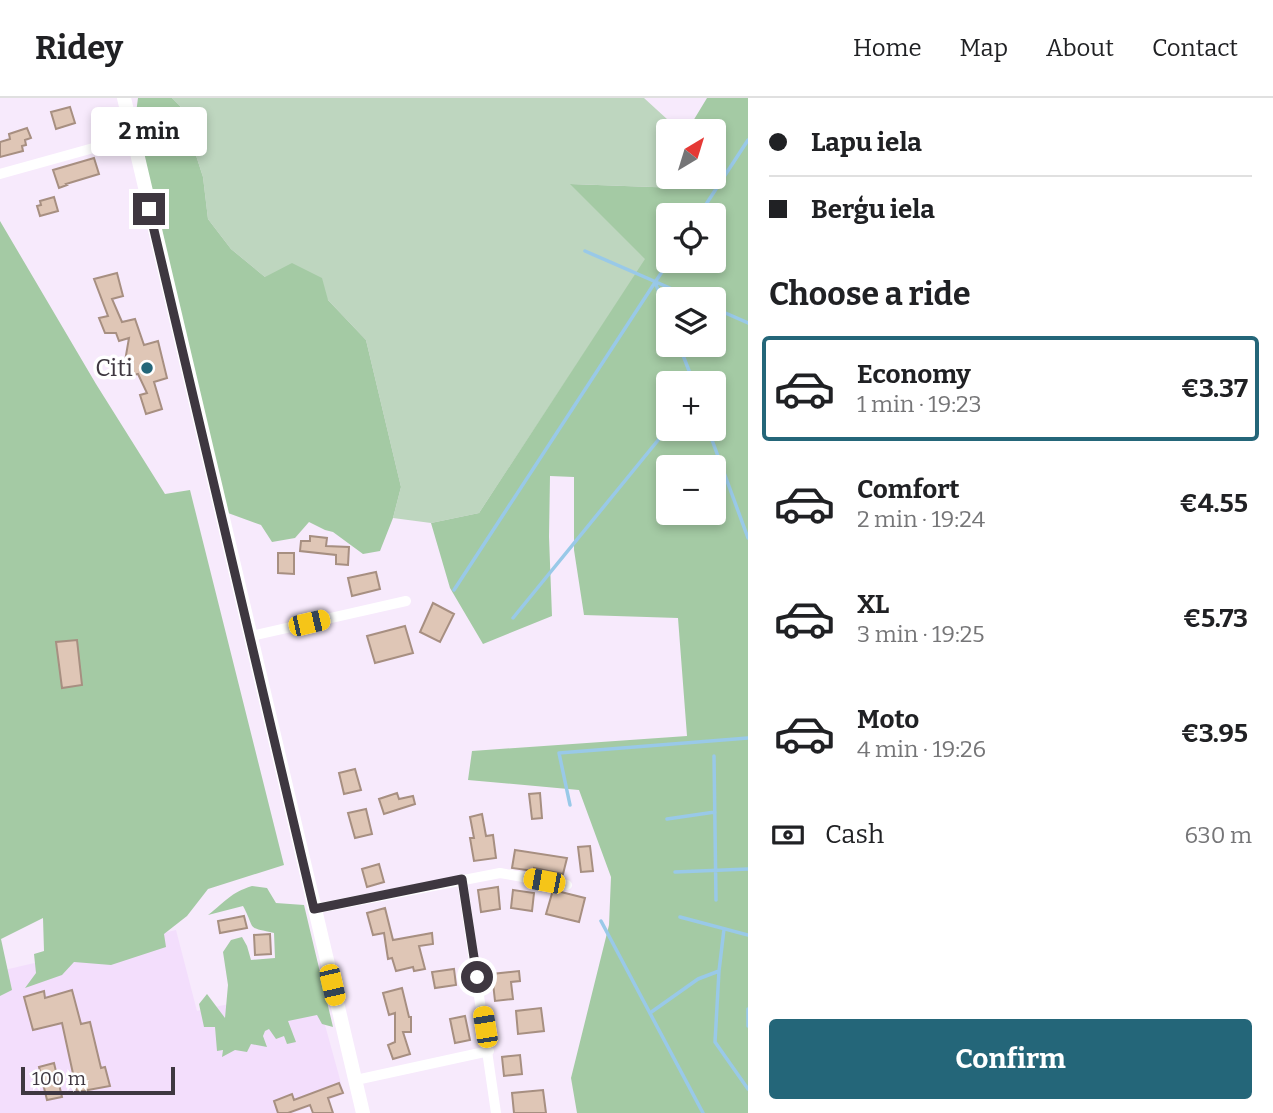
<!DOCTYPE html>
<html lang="en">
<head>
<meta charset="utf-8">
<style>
  body { margin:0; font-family:Bitter,serif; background:#f2f2f2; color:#202124; height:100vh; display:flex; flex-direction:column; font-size:26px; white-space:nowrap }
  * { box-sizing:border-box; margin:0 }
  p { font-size:23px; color:#757577 }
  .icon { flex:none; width:38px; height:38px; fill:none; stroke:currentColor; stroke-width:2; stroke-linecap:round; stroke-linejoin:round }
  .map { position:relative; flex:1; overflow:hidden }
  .drawer { display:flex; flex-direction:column; background:#fff; width:525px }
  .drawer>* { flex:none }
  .top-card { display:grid; align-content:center; height:154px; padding:0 21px; background:#fff }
  .needle { width:46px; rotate:38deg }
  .buttons { position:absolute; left:656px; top:21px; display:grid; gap:14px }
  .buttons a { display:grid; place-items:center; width:70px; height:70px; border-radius:7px; background:#fff; box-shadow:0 4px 10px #0003; font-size:35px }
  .scale { position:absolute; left:21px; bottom:18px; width:154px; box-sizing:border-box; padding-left:7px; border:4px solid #3e3740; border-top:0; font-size:19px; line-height:24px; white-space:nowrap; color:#3e3740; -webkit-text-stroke:5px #fff; paint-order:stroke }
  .end { position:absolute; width:32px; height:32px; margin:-16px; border:9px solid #3e3740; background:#fff; box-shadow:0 0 0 4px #fff }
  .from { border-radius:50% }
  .bubble { position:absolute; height:49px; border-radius:7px; background:#fff; box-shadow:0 4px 10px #0003; font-size:23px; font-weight:700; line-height:49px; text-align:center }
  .car { position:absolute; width:21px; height:42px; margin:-21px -10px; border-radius:9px; box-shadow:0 0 5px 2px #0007; background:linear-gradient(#f5c518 24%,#345 0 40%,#f5c518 0 76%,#345 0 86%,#f5c518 0) }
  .top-card b { display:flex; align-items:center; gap:24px; height:66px; font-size:26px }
  .top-card b+b { border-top:2px solid #e0e0e0 }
  .top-card i { width:18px; height:18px; background:#202124 }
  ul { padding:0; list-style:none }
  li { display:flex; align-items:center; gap:21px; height:105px; margin:0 14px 10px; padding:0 7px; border:4px solid transparent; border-radius:7px }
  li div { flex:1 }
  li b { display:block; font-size:26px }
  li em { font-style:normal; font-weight:700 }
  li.selected { border-color:#246679 }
  li>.icon { width:63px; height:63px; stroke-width:1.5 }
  h2 { padding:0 21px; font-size:32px; line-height:84px }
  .pay { display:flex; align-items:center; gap:18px; height:77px; padding:0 21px; font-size:26px }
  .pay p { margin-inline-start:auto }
  .cta { display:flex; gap:14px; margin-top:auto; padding:14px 21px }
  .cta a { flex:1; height:80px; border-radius:7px; background:#246679; color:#fff; font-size:28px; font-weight:700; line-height:80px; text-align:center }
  header { display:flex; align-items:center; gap:42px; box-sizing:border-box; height:98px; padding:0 35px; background:#fff; border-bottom:2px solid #e0e0e0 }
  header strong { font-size:33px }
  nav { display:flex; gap:38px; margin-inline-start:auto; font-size:24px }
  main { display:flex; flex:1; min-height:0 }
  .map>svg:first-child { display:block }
  .built { fill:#f3defc }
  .green { fill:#bed6bf }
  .forest { fill:#a4caa4; fill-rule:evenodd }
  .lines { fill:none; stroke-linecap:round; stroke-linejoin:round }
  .stream { stroke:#99c9e8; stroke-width:3.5 }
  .building { fill:#dfc6b6; stroke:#a78f81; stroke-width:2 }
  .minor { stroke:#fff; stroke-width:10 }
  .secondary { stroke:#fff; stroke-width:14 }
  .route { stroke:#3e3740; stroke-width:9 }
  .poi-dot { fill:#246679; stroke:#fff; stroke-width:2.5 }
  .labels { text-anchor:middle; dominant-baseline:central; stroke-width:7; stroke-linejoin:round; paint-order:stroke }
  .poi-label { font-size:24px; fill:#3e3740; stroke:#fff; text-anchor:end }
</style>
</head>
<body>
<header>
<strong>Ridey</strong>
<nav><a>Home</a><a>Map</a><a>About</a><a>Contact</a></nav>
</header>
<main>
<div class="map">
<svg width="748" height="1015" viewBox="0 0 748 1015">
  <rect width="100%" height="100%" fill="#f7eafc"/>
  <path class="built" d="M176 832 197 913 314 887 344 996 293 1015H0V873Z"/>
  <path class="green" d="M172 0H644L680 33H668V79H681L679 90 571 86 646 161 479 415 431 425 393 420 401 389 366 242 328 202 265 179 231 151 208 121 203 79 180 8Z"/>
  <path class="forest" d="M138 0H172L180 8 203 79 208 121 231 151 265 179 292 165 322 180 328 202 366 242 401 389 393 420 380 453 363 456 333 434 325 432 309 424 295 440 272 444 261 427 228 415 135 23Z
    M707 0H748V1015H577L571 980 609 827 611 779 579 692 468 682 472 653 687 638 678 520 584 517 574 452V379L550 378 549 439 552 518 483 546 450 490 431 425 479 415 645 161 570 86 679 90 681 79H714V33H687ZM714 117V163H668V117ZM668 201H714V247H668ZM714 285V331H668V285ZM714 369V415H668V369Z
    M0 123 96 286 165 396 190 392 284 767 208 791 187 818 164 836 166 849 111 867 74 864 62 877 25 890 36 875 34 856 44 853 43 820 1 841 12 892 0 898Z
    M252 788 267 790 276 805 304 807 333 929 322 926 317 917 288 923 296 944 287 946 284 938 276 941 269 931 265 933 263 938 267 949 251 946 247 954 235 952 222 959 223 952 217 953 215 929H204L199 906 207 896 225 920 228 887 223 854 231 842 242 839 247 848 251 862 275 860 274 835C245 829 256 832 243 808L208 817C226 803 230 795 252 788Z"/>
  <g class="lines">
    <path class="stream" d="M699 117 748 42
      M585 153 695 201
      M655 184 668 218
      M714 210 748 225
      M679 247 693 283
      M708 331 748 440
      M454 492 669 163
      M513 520 668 330
      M714 658 716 802
      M570 707 559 655 748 640
      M667 721 715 714
      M675 774 748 771
      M680 819 748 837
      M601 823 703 1015
      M724 831 719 873 715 944 748 991
      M748 911V928
      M650 915 698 881 719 873"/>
  </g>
  <path class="building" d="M70 9 75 25 56 31 51 14Z
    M27 30 31 40 25 42 26 47 22 48 23 53 0 59V44L10 41 9 36Z
    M94 60 99 76 66 86 67 87 59 90 53 72Z
    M54 99 58 113 40 118 37 108 41 107 40 103Z
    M117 175 123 198 112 201 122 224 135 221 144 247 158 243 167 280 154 284 162 311 146 316 140 297 147 295 138 276 133 277 125 263 129 240 119 243 116 235H105L99 220 108 218 94 181Z
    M310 438 327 440 326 448 349 449 348 467 336 466V457L300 453 301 443H310Z
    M278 455H294V476L278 475Z
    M376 474 380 491 352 498 348 480Z
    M433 505 454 516 440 544 420 534Z
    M405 528 413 555 375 565 367 538Z
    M77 542 82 587 62 590 56 544Z
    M355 671 361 692 344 696 339 675Z
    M397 695 399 701 413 698 415 706 384 716 379 701Z
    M540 695 542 720 532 721 529 696Z
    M366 711 372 736 355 740 348 715Z
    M482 716 486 738 493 737 496 760 474 763 470 740H474L470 719Z
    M590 748 593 773 581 774 578 749Z
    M515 752 567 760 563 776 534 770V773L512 770Z
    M379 766 384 784 367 789 362 771Z
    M498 789 500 811 481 814 478 792Z
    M513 792 534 795 532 813 511 810Z
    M553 792 585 800 579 824 546 816Z
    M385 810 393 842 432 835 433 846 419 848 425 871 414 873 413 869 396 873 392 860 388 861 384 835 373 837 367 815Z
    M244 818 247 830 220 835 218 823Z
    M270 836 271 856 255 857 254 837Z
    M454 871 456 887 435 890 432 874Z
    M519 873 520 883 511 884 513 901 495 903 492 876Z
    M402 890 409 919H411V934H403L410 956 393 961 388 947 395 944V915L389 917 383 895Z
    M72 892 81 926 90 924 101 970 105 969 110 988 77 994 62 925 33 932 24 899 44 893 45 900Z
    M541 910 544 933 518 936 516 913Z
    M465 918 470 942 455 945 450 921Z
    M520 957 522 976 504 978 502 959Z
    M54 965 62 999 47 1002 39 969Z
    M339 985 343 995 328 1000 333 1015H313L310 1007 288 1015H278L274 1003 292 996 294 1002Z
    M543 992 546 1015H514L512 995Z"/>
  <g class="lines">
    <path class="minor" d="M0 76 133 39
      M251 538 406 503
      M462 781 496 1015
      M314 811 500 775 567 787
      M356 982 489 953"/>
    <path class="secondary" d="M124 0 363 1015"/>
  </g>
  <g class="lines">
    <path class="route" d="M149 111 314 811 462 781 477 879"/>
  </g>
  <circle class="poi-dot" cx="147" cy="270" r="7"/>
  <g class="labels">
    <g class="poi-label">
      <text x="133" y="270">Citi</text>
    </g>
  </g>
</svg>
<div class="buttons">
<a><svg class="needle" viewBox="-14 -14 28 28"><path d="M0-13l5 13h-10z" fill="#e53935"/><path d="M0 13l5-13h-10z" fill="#757577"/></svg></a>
<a><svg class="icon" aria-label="locate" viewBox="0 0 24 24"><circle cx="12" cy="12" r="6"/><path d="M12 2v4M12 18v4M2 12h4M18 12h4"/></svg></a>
<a><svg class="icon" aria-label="layers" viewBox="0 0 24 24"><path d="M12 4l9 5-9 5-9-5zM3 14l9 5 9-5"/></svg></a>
<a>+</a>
<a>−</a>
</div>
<div class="scale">100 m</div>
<i class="end from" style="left:477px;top:879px"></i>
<i class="end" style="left:149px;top:111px"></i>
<div class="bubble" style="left:91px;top:9px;width:116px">2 min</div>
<i class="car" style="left:309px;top:525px;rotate:77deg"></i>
<i class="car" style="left:544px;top:783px;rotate:281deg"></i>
<i class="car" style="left:332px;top:887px;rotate:167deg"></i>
<i class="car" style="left:485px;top:929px;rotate:351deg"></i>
</div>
<section class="drawer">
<div class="top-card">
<b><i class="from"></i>Lapu iela</b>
<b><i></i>Berģu iela</b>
</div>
<h2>Choose a ride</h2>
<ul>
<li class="selected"><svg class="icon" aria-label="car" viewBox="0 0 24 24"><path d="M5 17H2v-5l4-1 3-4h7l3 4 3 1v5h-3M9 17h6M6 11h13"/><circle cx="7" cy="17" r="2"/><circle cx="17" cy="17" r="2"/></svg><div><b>Economy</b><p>1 min · 19:23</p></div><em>€3.37</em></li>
<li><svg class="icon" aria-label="car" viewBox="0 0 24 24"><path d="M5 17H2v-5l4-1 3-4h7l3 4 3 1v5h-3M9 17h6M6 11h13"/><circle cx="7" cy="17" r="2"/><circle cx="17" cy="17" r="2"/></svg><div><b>Comfort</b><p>2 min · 19:24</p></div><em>€4.55</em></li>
<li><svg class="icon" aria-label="car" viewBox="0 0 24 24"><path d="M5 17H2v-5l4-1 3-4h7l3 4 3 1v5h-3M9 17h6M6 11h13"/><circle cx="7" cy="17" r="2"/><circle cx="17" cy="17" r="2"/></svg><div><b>XL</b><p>3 min · 19:25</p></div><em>€5.73</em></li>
<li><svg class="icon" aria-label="car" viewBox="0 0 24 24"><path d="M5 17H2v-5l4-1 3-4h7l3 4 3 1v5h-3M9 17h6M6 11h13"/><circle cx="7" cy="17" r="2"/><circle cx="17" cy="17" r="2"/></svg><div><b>Moto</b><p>4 min · 19:26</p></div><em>€3.95</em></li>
</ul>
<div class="pay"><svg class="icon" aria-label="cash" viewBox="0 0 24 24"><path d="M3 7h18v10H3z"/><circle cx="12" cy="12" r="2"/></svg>Cash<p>630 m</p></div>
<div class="cta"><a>Confirm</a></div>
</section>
</main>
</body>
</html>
